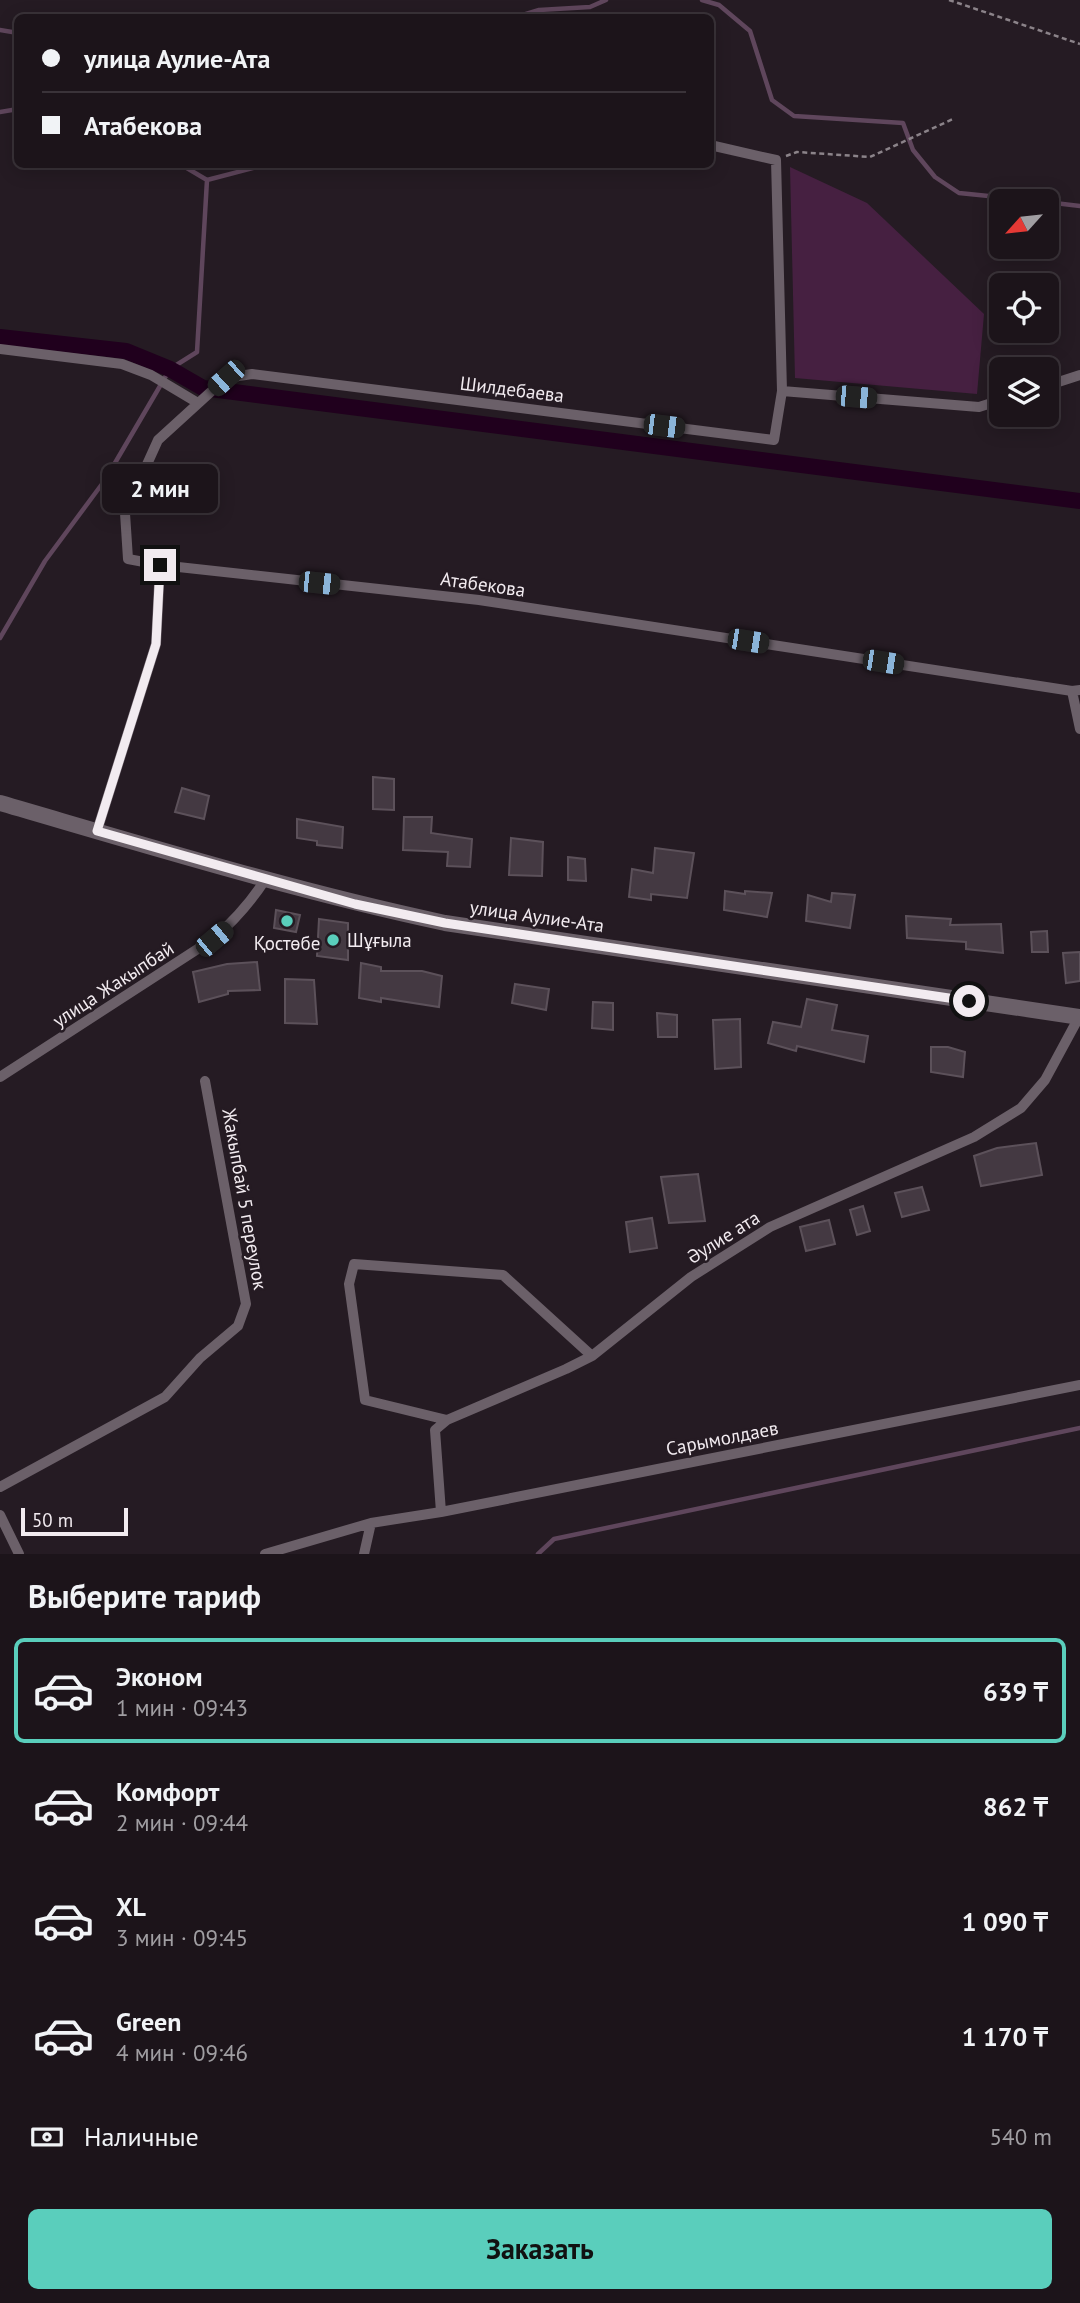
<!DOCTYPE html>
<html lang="ru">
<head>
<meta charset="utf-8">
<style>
  body { margin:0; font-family:"PT Sans",sans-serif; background:#292127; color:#f1f3f6; height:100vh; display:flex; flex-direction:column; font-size:26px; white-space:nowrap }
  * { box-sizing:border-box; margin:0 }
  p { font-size:23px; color:#a09ea2 }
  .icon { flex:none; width:38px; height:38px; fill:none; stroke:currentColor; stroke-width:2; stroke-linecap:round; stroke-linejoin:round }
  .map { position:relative; height:1554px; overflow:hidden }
  .drawer { display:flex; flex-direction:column; background:#1c141a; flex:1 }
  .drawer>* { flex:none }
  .top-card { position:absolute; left:14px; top:14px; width:700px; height:154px; border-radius:10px; box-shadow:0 4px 18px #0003,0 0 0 2px #3a3339; display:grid; align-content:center; height:154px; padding:0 28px; background:#1c141a }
  .needle { width:46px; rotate:243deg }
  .tools { position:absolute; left:989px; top:189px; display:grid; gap:14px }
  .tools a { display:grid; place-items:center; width:70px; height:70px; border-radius:10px; background:#1c141a; box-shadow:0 4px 18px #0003,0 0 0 2px #3a3339; font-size:35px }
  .scale { position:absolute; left:21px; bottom:18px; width:107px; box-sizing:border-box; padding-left:7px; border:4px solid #f2ebf0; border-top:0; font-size:19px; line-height:24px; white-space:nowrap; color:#f2ebf0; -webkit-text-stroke:5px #251b23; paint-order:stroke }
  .end { position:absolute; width:32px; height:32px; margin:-16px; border:9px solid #f2ebf0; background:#111; box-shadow:0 0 0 4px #111 }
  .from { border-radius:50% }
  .bubble { position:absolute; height:49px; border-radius:10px; background:#1c141a; box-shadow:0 4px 18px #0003,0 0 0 2px #3a3339; font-size:23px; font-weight:600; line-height:49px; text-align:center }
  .car { position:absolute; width:21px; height:42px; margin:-21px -10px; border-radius:9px; box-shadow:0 0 5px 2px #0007; background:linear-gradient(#222 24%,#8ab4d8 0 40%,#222 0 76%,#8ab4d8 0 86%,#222 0) }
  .top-card b { display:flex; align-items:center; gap:24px; height:66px; font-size:26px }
  .top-card b+b { border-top:2px solid #3a3339 }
  .top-card i { width:18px; height:18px; background:#f1f3f6 }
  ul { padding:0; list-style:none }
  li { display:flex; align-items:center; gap:21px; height:105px; margin:0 14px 10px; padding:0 14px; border:4px solid transparent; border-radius:10px }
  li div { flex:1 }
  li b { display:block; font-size:26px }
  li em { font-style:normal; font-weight:600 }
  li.selected { border-color:#5acebc }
  li>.icon { width:63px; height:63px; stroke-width:1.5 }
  h2 { padding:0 28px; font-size:32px; line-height:84px }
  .pay { display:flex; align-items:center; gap:18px; height:77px; padding:0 28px; font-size:26px }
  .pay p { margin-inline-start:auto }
  .cta { display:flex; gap:14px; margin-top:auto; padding:14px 28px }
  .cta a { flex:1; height:80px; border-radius:10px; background:#5acebc; color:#111; font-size:28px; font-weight:600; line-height:80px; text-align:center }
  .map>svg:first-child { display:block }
  .green { fill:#462041 }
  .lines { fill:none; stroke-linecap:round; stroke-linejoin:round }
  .stream { stroke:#5f465c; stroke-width:4.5 }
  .canal { stroke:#20001d; stroke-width:16 }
  .building { fill:#443942; stroke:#5c515a; stroke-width:2 }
  .path { stroke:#8b8389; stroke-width:2.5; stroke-dasharray:5 3.5; stroke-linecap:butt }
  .minor { stroke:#6b6069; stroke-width:10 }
  .secondary { stroke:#6b6069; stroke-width:16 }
  .route { stroke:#f2ebf0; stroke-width:9 }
  .poi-dot { fill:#5acebc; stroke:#251b23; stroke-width:2.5 }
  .labels { text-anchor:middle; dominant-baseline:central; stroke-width:5; stroke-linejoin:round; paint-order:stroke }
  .street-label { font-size:19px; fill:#f2ebf0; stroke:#251b23 }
  .poi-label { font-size:19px; fill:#f2ebf0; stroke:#251b23; text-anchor:start }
</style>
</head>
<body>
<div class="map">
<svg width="1080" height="1554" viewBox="0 0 1080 1554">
  <rect width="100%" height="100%" fill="#251b23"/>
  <path class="green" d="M790 167 867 203 984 314 977 394 795 378Z"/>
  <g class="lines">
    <path class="stream" d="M702 0 719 5 750 31 772 100 794 116 903 123 913 150 935 177 959 193 1037 201
      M513 18 539 10 590 7 606 0
      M0 30 18 33
      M0 112 18 109
      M180 164 207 180 257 167 297 164
      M1046 202 1080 206
      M0 638 45 561 105 480 170 369 197 352 207 180
      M538 1554 554 1539 1080 1428"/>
    <path class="canal" d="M0 337 126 351 170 369 203 388 1080 501"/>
  </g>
  <path class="building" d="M373 777 394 779V810L373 809Z
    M182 788 209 796 204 819 175 812Z
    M404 817H432L431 833 472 839 470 867 447 866 448 852 403 850Z
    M297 819 343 827 342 848 317 845V841L297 838Z
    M511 838 543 842 542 876 509 875Z
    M655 848 694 853 687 898 651 894V900L629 897 632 869 653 873Z
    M568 857 585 859 586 881 568 880Z
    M725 891 745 894V891L772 893 767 917 724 910Z
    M832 893 855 895 850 928 806 921 808 895 831 902Z
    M276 910 300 915 296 932 274 928Z
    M906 916 951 919 950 925 1001 924 1003 953 966 949V942L907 938Z
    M319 919 348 923V960L317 956Z
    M1047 931 1048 952H1032L1031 932Z
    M1080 952V981L1066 983 1063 953Z
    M257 962 260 990 228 991V994L199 1002 193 972 227 964Z
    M361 963 381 967V971H422L442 976 439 1007 381 998V1002L359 998Z
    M285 979 314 980 317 1024 285 1023Z
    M515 984 549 989 546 1010 512 1003Z
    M807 999 837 1005 832 1030 868 1036 864 1062 797 1046 796 1051 768 1043 773 1022 801 1027Z
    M593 1002 613 1003V1030L592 1028Z
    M657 1013 677 1015V1037H658Z
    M740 1019 741 1067 715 1069 713 1020Z
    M931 1047H948L965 1052 963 1077 931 1072Z
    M1036 1143 1042 1175 981 1186 974 1156 997 1148Z
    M698 1174 705 1221 669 1223 661 1177Z
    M922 1187 929 1210 902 1217 895 1193Z
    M863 1206 870 1231 857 1235 850 1210Z
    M652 1218 657 1248 630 1252 626 1222Z
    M829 1220 835 1244 806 1251 800 1227Z"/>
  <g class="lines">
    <path class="path" d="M949 0 1080 44
      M786 156 797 152 870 157 953 119"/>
    <path class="minor" d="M710 145 776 160 782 391
      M0 349 122 364 151 375 198 403
      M1046 386 1080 375
      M160 565 128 559 125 513 158 440 226 378 252 374 774 440 782 391 979 407 1001 400
      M1072 691 1080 729
      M97 831 156 644 160 565 479 600 1072 691 1080 690
      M0 1077 213 939C234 921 250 903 265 880
      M447 1420 365 1400 349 1284 354 1264 503 1275 592 1356
      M0 1487 165 1397 200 1358 238 1326 246 1304 205 1081
      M441 1512 435 1430 447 1420 566 1369 592 1356 691 1277 770 1227 974 1137 1021 1108 1045 1080 1079 1017
      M0 1515 19 1554
      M265 1554 371 1523 441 1512 1080 1385
      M364 1554 371 1523"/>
    <path class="secondary" d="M0 803C148 846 295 891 445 923L1080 1017"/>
  </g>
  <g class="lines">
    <path class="route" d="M160 565 156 644 97 831 355 904 445 923 969 1001"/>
  </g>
  <g class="poi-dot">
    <circle cx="287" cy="921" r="7"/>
    <circle cx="333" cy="940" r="7"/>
  </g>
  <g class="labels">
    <g class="street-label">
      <text transform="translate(512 389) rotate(7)">Шилдебаева</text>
      <text transform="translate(483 584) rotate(8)">Атабекова</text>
      <text transform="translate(537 916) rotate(8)">улица Аулие-Ата</text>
      <text transform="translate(113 984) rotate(-33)">улица Жакыпбай</text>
      <text transform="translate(245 1199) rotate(80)">Жакыпбай 5 переулок</text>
      <text transform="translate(723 1237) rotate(-32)">Әулие ата</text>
      <text transform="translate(722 1438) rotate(-11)">Сарымолдаев</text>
    </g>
    <g class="poi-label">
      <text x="347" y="940">Шұғыла</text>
      <text x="287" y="943" text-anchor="middle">Қостөбе</text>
    </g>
  </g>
</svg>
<div class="tools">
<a><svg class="needle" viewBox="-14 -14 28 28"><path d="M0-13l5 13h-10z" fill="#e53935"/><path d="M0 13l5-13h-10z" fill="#a09ea2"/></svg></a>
<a><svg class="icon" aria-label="locate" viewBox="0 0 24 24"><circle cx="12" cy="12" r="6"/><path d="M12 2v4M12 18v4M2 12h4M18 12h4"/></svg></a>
<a><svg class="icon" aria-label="layers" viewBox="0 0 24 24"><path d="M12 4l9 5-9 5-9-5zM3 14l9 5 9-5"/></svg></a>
</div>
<div class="scale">50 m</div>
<i class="end from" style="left:969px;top:1001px"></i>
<i class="end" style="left:160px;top:565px"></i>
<div class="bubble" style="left:102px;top:464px;width:116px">2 мин</div>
<i class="car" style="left:226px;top:378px;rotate:228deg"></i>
<i class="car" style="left:856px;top:397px;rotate:95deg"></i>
<i class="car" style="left:664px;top:426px;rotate:97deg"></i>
<i class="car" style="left:319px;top:583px;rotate:96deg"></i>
<i class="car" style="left:748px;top:641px;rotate:99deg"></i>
<i class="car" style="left:883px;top:662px;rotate:99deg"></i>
<i class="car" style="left:214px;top:939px;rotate:50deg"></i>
<div class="top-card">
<b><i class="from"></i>улица Аулие-Ата</b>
<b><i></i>Атабекова</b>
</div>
</div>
<section class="drawer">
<h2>Выберите тариф</h2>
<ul>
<li class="selected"><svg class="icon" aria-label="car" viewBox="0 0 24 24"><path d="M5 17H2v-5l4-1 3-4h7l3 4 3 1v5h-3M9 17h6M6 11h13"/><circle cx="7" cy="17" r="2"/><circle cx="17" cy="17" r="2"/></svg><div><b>Эконом</b><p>1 мин · 09:43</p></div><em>639 ₸</em></li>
<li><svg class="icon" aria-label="car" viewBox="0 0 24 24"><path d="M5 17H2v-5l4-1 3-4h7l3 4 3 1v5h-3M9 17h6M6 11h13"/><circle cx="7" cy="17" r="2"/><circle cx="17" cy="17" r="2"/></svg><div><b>Комфорт</b><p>2 мин · 09:44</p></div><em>862 ₸</em></li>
<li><svg class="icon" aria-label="car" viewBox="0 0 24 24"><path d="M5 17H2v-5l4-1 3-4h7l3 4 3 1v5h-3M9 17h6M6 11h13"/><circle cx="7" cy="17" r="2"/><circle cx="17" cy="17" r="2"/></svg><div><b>XL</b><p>3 мин · 09:45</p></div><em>1 090 ₸</em></li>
<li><svg class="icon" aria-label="car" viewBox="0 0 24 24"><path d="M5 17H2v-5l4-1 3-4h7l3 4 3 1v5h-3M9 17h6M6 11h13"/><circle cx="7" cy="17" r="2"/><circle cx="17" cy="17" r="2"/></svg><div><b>Green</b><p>4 мин · 09:46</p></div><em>1 170 ₸</em></li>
</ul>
<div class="pay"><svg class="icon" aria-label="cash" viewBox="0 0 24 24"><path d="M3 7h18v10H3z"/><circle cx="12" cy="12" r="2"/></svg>Наличные<p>540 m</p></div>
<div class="cta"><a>Заказать</a></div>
</section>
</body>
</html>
